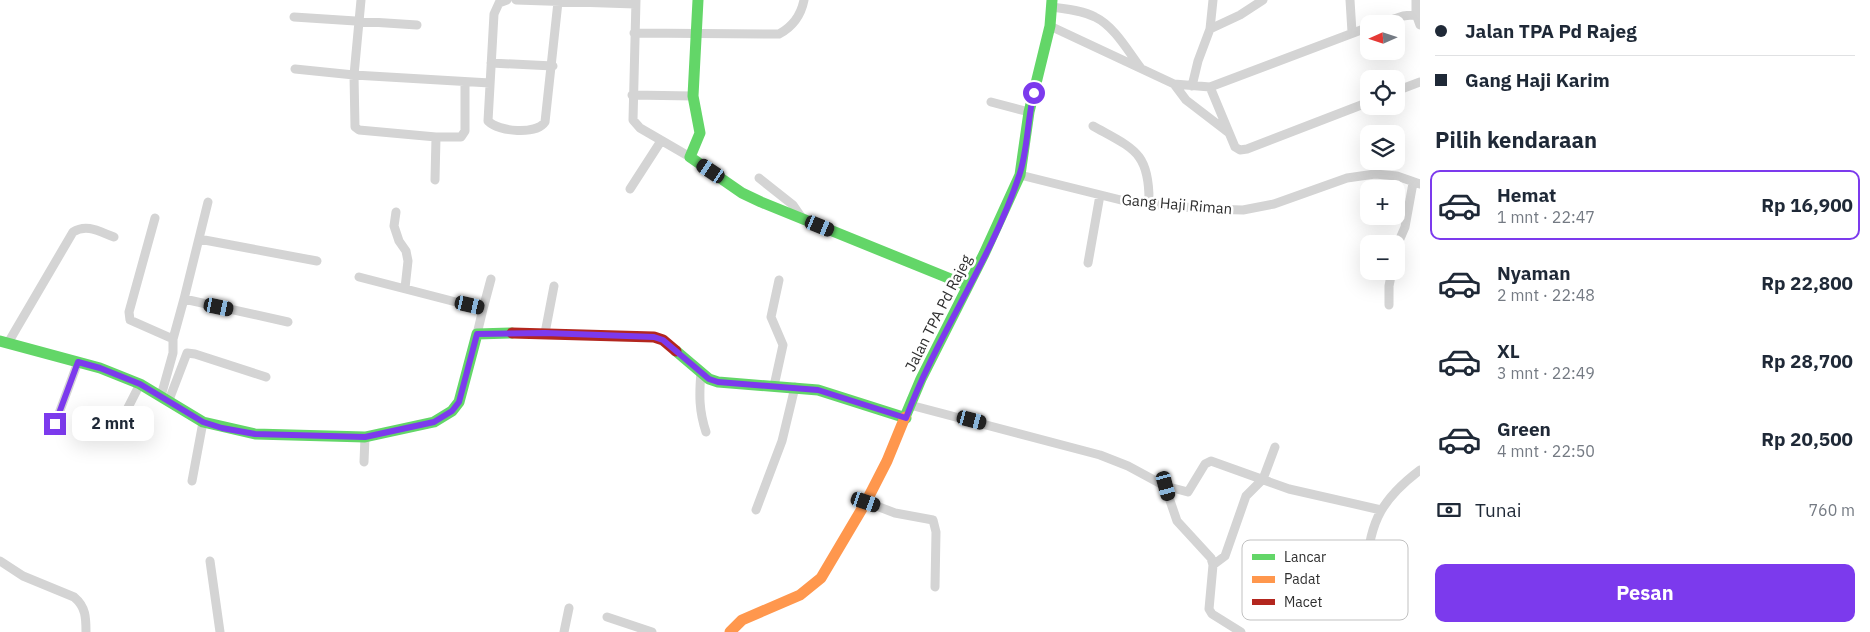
<!DOCTYPE html>
<html lang="id">
<head>
<meta charset="utf-8">
<style>
  body { margin:0; font-family:"IBM Plex Sans",sans-serif; background:#f2f2f3; color:#1f2937; height:100vh; display:flex; flex-direction:column; font-size:19px; white-space:nowrap }
  * { box-sizing:border-box; margin:0 }
  p { font-size:16px; color:#747a83 }
  .icon { flex:none; width:28px; height:28px; fill:none; stroke:currentColor; stroke-width:2; stroke-linecap:round; stroke-linejoin:round }
  .map { position:relative; flex:1; overflow:hidden }
  .details { display:flex; flex-direction:column; background:#fff; width:450px }
  .details>* { flex:none }
  .top-card { display:grid; align-content:center; height:110px; padding:0 15px; background:#fff }
  .needle { width:32px; rotate:267deg }
  .controls { position:absolute; left:1360px; top:15px; display:grid; gap:10px }
  .controls a { display:grid; place-items:center; width:45px; height:45px; border-radius:10px; background:#fff; box-shadow:0 5px 20px #0002; font-size:25px }
  .end { position:absolute; width:22px; height:22px; margin:-11px; border:6px solid #7c3aed; background:#fff; box-shadow:0 0 0 2px #fff }
  .from { border-radius:50% }
  .bubble { position:absolute; height:35px; border-radius:10px; background:#fff; box-shadow:0 5px 20px #0002; font-size:16px; font-weight:800; line-height:35px; text-align:center }
  .car { position:absolute; width:15px; height:30px; margin:-15px -8px; border-radius:6px; box-shadow:0 0 4px 1px #0007; background:linear-gradient(#222 24%,#8ab4d8 0 40%,#222 0 76%,#8ab4d8 0 86%,#222 0) }
  .top-card b { display:flex; align-items:center; gap:18px; height:48px; font-size:19px }
  .top-card b+b { border-top:1px solid #e0e1e3 }
  .top-card i { width:12px; height:12px; background:#1f2937 }
  ul { padding:0; list-style:none }
  li { display:flex; align-items:center; gap:15px; height:70px; margin:0 10px 8px; padding:0 5px; border:2px solid transparent; border-radius:10px }
  li div { flex:1 }
  li b { display:block; font-size:19px }
  li em { font-style:normal; font-weight:800 }
  li.active { border-color:#7c3aed }
  li>.icon { width:45px; height:45px; stroke-width:1.5 }
  h2 { padding:0 15px; font-size:22px; line-height:60px }
  .pay { display:flex; align-items:center; gap:12px; height:55px; padding:0 15px; font-size:19px }
  .pay p { margin-inline-start:auto }
  .action { display:flex; gap:10px; margin-top:auto; padding:10px 15px }
  .action a { flex:1; height:58px; border-radius:10px; background:#7c3aed; color:#fff; font-size:20px; font-weight:800; line-height:58px; text-align:center }
  main { display:flex; flex:1; min-height:0 }
  .map>svg:first-child { display:block }
  .lines { fill:none; stroke-linecap:round; stroke-linejoin:round }
  .street { stroke:#d4d4d4; stroke-width:9 }
  .fast { stroke:#63d668; stroke-width:11 }
  .slow { stroke:#ff974d; stroke-width:11 }
  .jam { stroke:#b3261e; stroke-width:11 }
  .route { stroke:#7c3aed; stroke-width:6 }
  .labels { text-anchor:middle; dominant-baseline:central; stroke-width:5; stroke-linejoin:round; paint-order:stroke }
  .street-label { font-size:15px; fill:#2f2f2f; stroke:#fff }
  .key { fill:#fff; stroke:#c1c1c1; stroke-width:1 }
  .key-label { font-size:14px; fill:#2f2f2f }
</style>
</head>
<body>
<main>
<div class="map">
<svg width="1420" height="632" viewBox="0 0 1420 632">
  <rect width="100%" height="100%" fill="#fff"/>
  <g class="lines">
    <path class="street" d="M361 0 354 75 355 127 359 130 436 137
      M507 0 499 3 494 14 488 121C499 132 536 135 545 122L558 2
      M516 0 635 4
      M636 0 633 120 640 128 690 157
      M1350 0 1352 32
      M1416 0V14L1420 25
      M1052 7C1066 9 1082 10 1095 17 1114 26 1128 51 1140 67
      M294 17 417 25
      M1379 24 1403 16 1420 14
      M1050 26 1174 84 1210 87 1369 27
      M1210 29 1240 15 1263 0
      M634 33 779 34C792 27 801 15 804 0
      M491 63 553 66
      M295 69 354 75 490 83
      M1174 84 1186 100 1229 133
      M1192 86 1198 61 1210 29 1213 0
      M1210 87 1235 147 1240 150 1247 149 1369 102
      M1396 91 1420 82
      M632 95 693 96
      M991 102 1029 112
      M1093 126C1134 149 1150 152 1149 204
      M1020 175 1129 202 1207 209 1243 210 1274 204 1347 178 1375 174 1397 176 1420 184
      M759 178 793 205 802 218
      M435 180 436 137H461L465 131V83
      M630 189 661 141
      M396 212 394 226 399 241 406 251 408 261 405 288
      M155 218 129 312 130 320 173 339 184 299 288 322
      M199 239 317 261
      M1396 248 1405 227 1413 183
      M1088 263 1100 195
      M359 277 483 309 477 334
      M184 299 208 202
      M1389 305V286L1392 271
      M483 309 491 279
      M545 333 554 286
      M8 343 73 232C87 223 100 232 114 237
      M701 372C699 395 699 411 706 432
      M774 386 783 345 771 317 779 280
      M161 396 173 353V339
      M169 400 187 353 195 354 266 377
      M910 405 1100 455 1128 466 1165 486 1177 521 1211 558 1213 565 1209 609 1212 614 1241 632
      M55 424 78 362
      M114 435 140 384
      M364 462 365 437
      M192 481 203 422
      M1165 486 1188 492 1205 464 1211 461 1289 489 1381 510
      M866 502 895 513 933 520 936 532 935 587
      M756 510 782 441 795 387
      M0 561 23 576 74 597C86 607 86 618 86 632
      M210 561 220 632
      M1213 565 1225 556 1246 496 1263 479 1275 447
      M1365 579C1370 526 1376 503 1420 470
      M607 617 652 632
      M564 632 569 608"/>
    <path class="fast" d="M698 0 693 96 700 133 690 157 742 193 761 202 968 286
      M0 341 100 368 140 384 203 422 255 434 365 437 434 422 452 411 459 402 477 334 512 333
      M676 351 709 379 718 382 818 390 906 418
      M905 417 921 379 984 254 1020 175 1029 112 1050 26 1052 0"/>
    <path class="slow" d="M730 632 742 620 800 595 821 578 866 502 887 461 905 417"/>
    <path class="jam" d="M512 333 654 337 663 340 676 351"/>
  </g>
  <g class="lines">
    <path class="route" d="M55 424 78 362 100 368 140 384 203 422 222 428 255 434 365 437 434 422 452 411 459 402 477 334 545 333 654 337 663 340 709 379 718 382 818 390 906 418C937 335 991 260 1019 176 1028 150 1027 120 1034 93"/>
  </g>
  <g class="labels">
    <g class="street-label">
      <text transform="translate(1177 204) rotate(5)">Gang Haji Riman</text>
      <text transform="translate(938 313) rotate(-63)">Jalan TPA Pd Rajeg</text>
    </g>
  </g>
  <rect x="1242" y="540" width="166" height="80" rx="8" class="key"/>
  <rect x="1252" y="554" width="23" height="6" fill="#63d668"/>
  <rect x="1252" y="576" width="23" height="7" fill="#ff974d"/>
  <rect x="1252" y="599" width="23" height="6" fill="#b3261e"/>
  <g class="key-label">
    <text x="1284" y="562">Lancar</text>
    <text x="1284" y="584">Padat</text>
    <text x="1284" y="607">Macet</text>
  </g>
</svg>
<div class="controls">
<a><svg class="needle" viewBox="-14 -14 28 28"><path d="M0-13l5 13h-10z" fill="#e53935"/><path d="M0 13l5-13h-10z" fill="#747a83"/></svg></a>
<a><svg class="icon" aria-label="locate" viewBox="0 0 24 24"><circle cx="12" cy="12" r="6"/><path d="M12 2v4M12 18v4M2 12h4M18 12h4"/></svg></a>
<a><svg class="icon" aria-label="layers" viewBox="0 0 24 24"><path d="M12 4l9 5-9 5-9-5zM3 14l9 5 9-5"/></svg></a>
<a>+</a>
<a>−</a>
</div>
<i class="end from" style="left:1034px;top:93px"></i>
<i class="end" style="left:55px;top:424px"></i>
<div class="bubble" style="left:72px;top:406px;width:82px">2 mnt</div>
<i class="car" style="left:711px;top:171px;rotate:304deg"></i>
<i class="car" style="left:820px;top:226px;rotate:112deg"></i>
<i class="car" style="left:470px;top:305px;rotate:103deg"></i>
<i class="car" style="left:219px;top:307px;rotate:102deg"></i>
<i class="car" style="left:972px;top:420px;rotate:105deg"></i>
<i class="car" style="left:1166px;top:486px;rotate:165deg"></i>
<i class="car" style="left:866px;top:502px;rotate:109deg"></i>
</div>
<section class="details">
<div class="top-card">
<b><i class="from"></i>Jalan TPA Pd Rajeg</b>
<b><i></i>Gang Haji Karim</b>
</div>
<h2>Pilih kendaraan</h2>
<ul>
<li class="active"><svg class="icon" aria-label="car" viewBox="0 0 24 24"><path d="M5 17H2v-5l4-1 3-4h7l3 4 3 1v5h-3M9 17h6M6 11h13"/><circle cx="7" cy="17" r="2"/><circle cx="17" cy="17" r="2"/></svg><div><b>Hemat</b><p>1 mnt · 22:47</p></div><em>Rp 16,900</em></li>
<li><svg class="icon" aria-label="car" viewBox="0 0 24 24"><path d="M5 17H2v-5l4-1 3-4h7l3 4 3 1v5h-3M9 17h6M6 11h13"/><circle cx="7" cy="17" r="2"/><circle cx="17" cy="17" r="2"/></svg><div><b>Nyaman</b><p>2 mnt · 22:48</p></div><em>Rp 22,800</em></li>
<li><svg class="icon" aria-label="car" viewBox="0 0 24 24"><path d="M5 17H2v-5l4-1 3-4h7l3 4 3 1v5h-3M9 17h6M6 11h13"/><circle cx="7" cy="17" r="2"/><circle cx="17" cy="17" r="2"/></svg><div><b>XL</b><p>3 mnt · 22:49</p></div><em>Rp 28,700</em></li>
<li><svg class="icon" aria-label="car" viewBox="0 0 24 24"><path d="M5 17H2v-5l4-1 3-4h7l3 4 3 1v5h-3M9 17h6M6 11h13"/><circle cx="7" cy="17" r="2"/><circle cx="17" cy="17" r="2"/></svg><div><b>Green</b><p>4 mnt · 22:50</p></div><em>Rp 20,500</em></li>
</ul>
<div class="pay"><svg class="icon" aria-label="cash" viewBox="0 0 24 24"><path d="M3 7h18v10H3z"/><circle cx="12" cy="12" r="2"/></svg>Tunai<p>760 m</p></div>
<div class="action"><a>Pesan</a></div>
</section>
</main>
</body>
</html>
